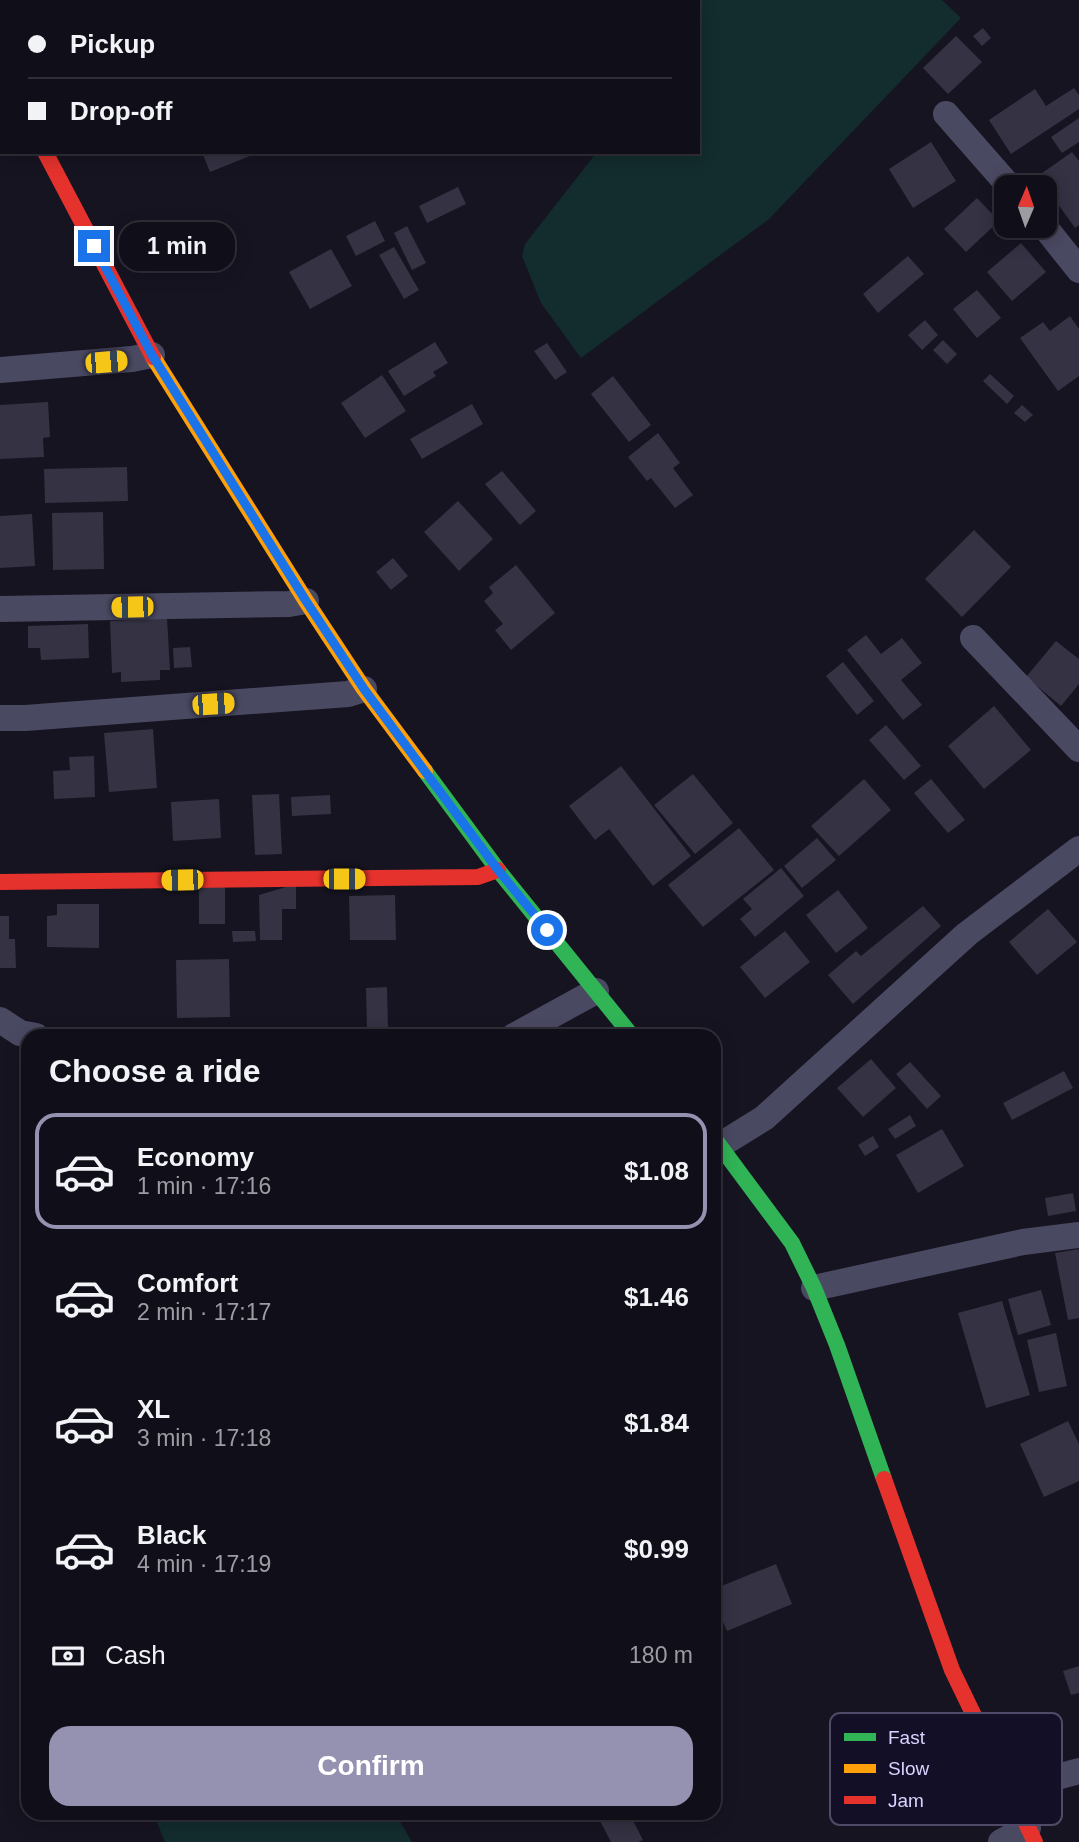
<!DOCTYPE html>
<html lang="en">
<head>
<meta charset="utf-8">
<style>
  body { margin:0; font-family:Arial,sans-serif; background:#1e1d26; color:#f1f3f6; height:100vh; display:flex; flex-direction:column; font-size:26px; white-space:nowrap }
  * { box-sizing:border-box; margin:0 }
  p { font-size:23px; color:#9c9ca2 }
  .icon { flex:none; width:38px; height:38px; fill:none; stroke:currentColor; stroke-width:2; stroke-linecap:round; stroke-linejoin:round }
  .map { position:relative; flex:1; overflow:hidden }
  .panel { position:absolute; left:21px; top:1029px; width:700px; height:791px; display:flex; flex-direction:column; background:#100f19; border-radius:21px; box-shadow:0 4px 18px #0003,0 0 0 2px #302f38 }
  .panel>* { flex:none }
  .banner { position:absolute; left:0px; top:0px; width:700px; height:154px; box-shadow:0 4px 18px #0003,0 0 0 2px #302f38; display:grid; align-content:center; height:154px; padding:0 28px; background:#100f19 }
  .needle { width:46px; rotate:2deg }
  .controls { position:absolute; left:994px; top:175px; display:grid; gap:14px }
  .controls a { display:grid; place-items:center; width:63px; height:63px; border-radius:14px; background:#100f19; box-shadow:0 4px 18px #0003,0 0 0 2px #302f38; font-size:35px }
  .end { position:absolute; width:32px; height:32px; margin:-16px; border:9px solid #1a73e8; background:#fff; box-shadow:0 0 0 4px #fff }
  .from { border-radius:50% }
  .bubble { position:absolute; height:49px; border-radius:21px; background:#100f19; box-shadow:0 4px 18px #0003,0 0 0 2px #302f38; font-size:23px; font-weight:800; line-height:49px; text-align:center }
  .car { position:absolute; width:21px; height:42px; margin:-21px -10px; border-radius:9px; box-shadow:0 0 5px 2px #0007; background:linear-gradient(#f5c518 24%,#345 0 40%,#f5c518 0 76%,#345 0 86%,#f5c518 0) }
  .banner b { display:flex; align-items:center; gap:24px; height:66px; font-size:26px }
  .banner b+b { border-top:2px solid #302f38 }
  .banner i { width:18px; height:18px; background:#f1f3f6 }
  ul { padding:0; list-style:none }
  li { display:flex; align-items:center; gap:21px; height:116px; margin:0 14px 10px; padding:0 14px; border:4px solid transparent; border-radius:21px }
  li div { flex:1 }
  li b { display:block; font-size:26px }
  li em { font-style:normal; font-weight:800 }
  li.current { border-color:#9591b1 }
  li>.icon { width:63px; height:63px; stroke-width:1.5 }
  h2 { padding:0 28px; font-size:32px; line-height:84px }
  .pay { display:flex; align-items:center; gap:18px; height:77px; padding:0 28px; font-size:26px }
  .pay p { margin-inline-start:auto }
  .button { display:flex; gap:14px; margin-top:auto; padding:14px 28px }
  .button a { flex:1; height:80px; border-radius:21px; background:#9591b1; color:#fff; font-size:28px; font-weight:800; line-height:80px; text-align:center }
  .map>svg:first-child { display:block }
  .green { fill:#132c2d }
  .building { fill:#343243 }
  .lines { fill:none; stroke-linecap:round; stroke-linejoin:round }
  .path { stroke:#44505f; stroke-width:4.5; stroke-dasharray:3.5 5; stroke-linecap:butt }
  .street { stroke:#4a4962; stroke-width:26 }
  .fast { stroke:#30b455; stroke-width:16 }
  .slow { stroke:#ff9f0a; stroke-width:16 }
  .jam { stroke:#e5322d; stroke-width:16 }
  .route { stroke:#1a73e8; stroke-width:9 }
  .key { fill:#130f26; stroke:#4e4a67; stroke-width:2 }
  .key-label { font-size:19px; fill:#d9d4ff }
</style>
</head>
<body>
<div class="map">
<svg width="1079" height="1842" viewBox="0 0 1079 1842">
  <rect width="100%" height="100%" fill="#161421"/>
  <path class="green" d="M672 0H942L961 18 769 219 581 358 541 303 522 256 525 244 597 152H698V2H671Z
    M153 1813H395L412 1842H165Z"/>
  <path class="building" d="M983 28 991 38 982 46 973 36Z
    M956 36 982 62 948 94 923 68Z
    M1074 88 1079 95V109L1011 154 989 120 1035 89 1046 106Z
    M1079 118V142L1062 153 1051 137Z
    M931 142 956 181 913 208 889 169Z
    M202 152H260L210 172Z
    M1072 152 1079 161V225L1075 228 1038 176Z
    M458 187 466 204 427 223 419 206Z
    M977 198 999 221 966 252 944 229Z
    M375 221 385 241 356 256 346 236Z
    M407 226 426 263 412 270 394 233Z
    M1021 243 1046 272 1012 301 987 272Z
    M394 247 419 290 404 299 379 255Z
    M331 249 352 286 310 309 289 272Z
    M908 256 924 274 878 313 863 294Z
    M977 290 1001 318 977 338 953 309Z
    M1070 316 1079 329V376L1058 391 1020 338 1043 322 1050 331Z
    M925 320 938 335 922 350 908 335Z
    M943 340 957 354 947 364 933 350Z
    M435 342 448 363 433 372 436 376 404 396 388 371Z
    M547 343 567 372 555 380 534 351Z
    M990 374 1014 396 1007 404 983 381Z
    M382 375 406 411 365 438 341 403Z
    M613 376 651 425 629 442 591 394Z
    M48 402 50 437 43 438 44 457 0 459V405Z
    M472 404 483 424 422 459 410 439Z
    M1022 405 1033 415 1025 422 1014 413Z
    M658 433 680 463 673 468 693 495 675 508 651 478 647 481 628 457Z
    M127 467 128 501 45 503 44 469Z
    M502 471 536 511 520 525 485 484Z
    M458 501 493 539 459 571 424 532Z
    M103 512 104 569 53 570 52 513Z
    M32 514 35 566 0 568V516Z
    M974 530 1011 567 962 617 925 579Z
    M393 558 408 576 391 590 376 572Z
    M516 565 555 613 511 650 495 630 503 624 484 601 493 593 489 587Z
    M167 618 170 670H160V680L121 682V672L112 673 110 621Z
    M88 624 89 658 41 660 40 648H28V626Z
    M866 635 881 654 902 638 922 663 901 680 922 705 903 720 847 650Z
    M1056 641 1079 659V684L1061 706 1026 677Z
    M190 647 192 667 174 668 173 648Z
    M843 662 874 701 857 715 826 676Z
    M994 706 1031 750 984 789 948 746Z
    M886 725 921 766 904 780 869 740Z
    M153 729 157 788 109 792 104 733Z
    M94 756 95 797 54 799 53 771 70 770 69 757Z
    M621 766 691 856 653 886 609 829 595 840 569 806Z
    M693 774 733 823 695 854 654 805Z
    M864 779 891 810 839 856 811 826Z
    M931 779 965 820 948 833 914 793Z
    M279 794 282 854 255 855 252 795Z
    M330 795 331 814 292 816 291 797Z
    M219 799 221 838 173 841 171 802Z
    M739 828 774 870 703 927 668 885Z
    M817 838 836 860 802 888 784 866Z
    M781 868 804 896 755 937 740 919 752 909 743 899Z
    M296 884V909H282V940H260L259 895Z
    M225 885V924H199V886Z
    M838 890 868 928 836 953 806 915Z
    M395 895 396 940H350L349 896Z
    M57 904H99V948L47 947V916L57 915Z
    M923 906 941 926 853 1004 828 975 856 951 861 956Z
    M1048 909 1077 942 1037 975 1009 942Z
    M0 916H9V939H15L16 968H0Z
    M232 931H255L256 941 233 942Z
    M785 931 810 962 765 998 740 967Z
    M229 959 230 1017 177 1018 176 960Z
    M387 987 388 1027 367 1028 366 988Z
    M871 1059 896 1088 863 1117 837 1088Z
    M910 1062 941 1096 927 1109 896 1074Z
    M1064 1071 1073 1088 1012 1120 1003 1103Z
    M910 1115 916 1126 895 1139 888 1129Z
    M942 1129 964 1166 918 1193 896 1155Z
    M873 1136 879 1147 865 1156 858 1145Z
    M1073 1193 1076 1211 1048 1216 1045 1198Z
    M1079 1249V1318L1068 1320 1055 1253Z
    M1041 1290 1051 1325 1018 1335 1008 1299Z
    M1002 1301 1030 1395 986 1408 958 1313Z
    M1056 1333 1067 1386 1039 1392 1027 1340Z
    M1068 1421 1079 1444V1481L1044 1497 1020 1444Z
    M776 1564 792 1604 727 1631 714 1601V1589Z
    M714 1656 722 1671 714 1675Z
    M1079 1666V1693L1071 1695 1063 1671Z
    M596 1813H629L643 1840 638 1842H611Z"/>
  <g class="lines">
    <path class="path" d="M0 110 2 113"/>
    <path class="street" d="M946 114 1010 187
      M1044 226 1079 270
      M0 370 132 359 152 355
      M0 609 289 604 306 601
      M973 638 1079 749
      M0 718H25L348 694 364 689
      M0 1020 20 1033 36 1036
      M514 1036 596 991
      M714 1149 764 1118 967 934 1079 849
      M814 1288 1023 1242 1079 1235
      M1009 1790 1079 1771
      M1001 1842 1028 1828"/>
    <path class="fast" d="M425 771 498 870 632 1036
      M714 1138 792 1243 814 1288 837 1345 884 1479"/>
    <path class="slow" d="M153 357 306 601 364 689 425 771"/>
    <path class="jam" d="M0 67 2 70
      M45 152 153 357
      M0 882 478 877 498 870
      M884 1479 952 1670 1035 1842"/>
  </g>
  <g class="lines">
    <path class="route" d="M94 246 152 355 306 601 364 689 498 870 547 930"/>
  </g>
  <rect x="830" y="1713" width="232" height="112" rx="10" class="key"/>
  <rect x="844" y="1733" width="32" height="8" fill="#30b455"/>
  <rect x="844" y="1764" width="32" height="9" fill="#ff9f0a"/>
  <rect x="844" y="1796" width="32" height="8" fill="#e5322d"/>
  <g class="key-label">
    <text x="888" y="1744">Fast</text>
    <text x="888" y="1775">Slow</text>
    <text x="888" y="1807">Jam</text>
  </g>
</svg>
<div class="controls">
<a><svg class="needle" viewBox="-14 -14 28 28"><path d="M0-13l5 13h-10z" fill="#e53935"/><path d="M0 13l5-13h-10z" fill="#9c9ca2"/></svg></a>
</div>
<i class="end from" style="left:547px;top:930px"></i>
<i class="end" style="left:94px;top:246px"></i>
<div class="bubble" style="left:119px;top:222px;width:116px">1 min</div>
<i class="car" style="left:106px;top:362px;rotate:85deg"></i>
<i class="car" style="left:132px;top:607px;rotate:269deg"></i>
<i class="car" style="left:213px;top:704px;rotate:86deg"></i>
<i class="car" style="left:344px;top:879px;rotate:90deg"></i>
<i class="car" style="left:182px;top:880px;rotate:269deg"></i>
<div class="banner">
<b><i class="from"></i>Pickup</b>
<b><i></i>Drop-off</b>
</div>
<section class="panel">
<h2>Choose a ride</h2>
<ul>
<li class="current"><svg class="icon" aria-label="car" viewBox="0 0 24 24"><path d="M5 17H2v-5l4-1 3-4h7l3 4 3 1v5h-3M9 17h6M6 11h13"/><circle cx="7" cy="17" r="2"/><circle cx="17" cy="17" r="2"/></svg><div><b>Economy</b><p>1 min · 17:16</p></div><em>$1.08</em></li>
<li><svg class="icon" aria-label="car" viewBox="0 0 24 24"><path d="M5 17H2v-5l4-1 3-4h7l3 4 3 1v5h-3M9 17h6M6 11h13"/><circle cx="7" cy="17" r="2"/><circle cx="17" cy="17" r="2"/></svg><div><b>Comfort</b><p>2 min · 17:17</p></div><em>$1.46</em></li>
<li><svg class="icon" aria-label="car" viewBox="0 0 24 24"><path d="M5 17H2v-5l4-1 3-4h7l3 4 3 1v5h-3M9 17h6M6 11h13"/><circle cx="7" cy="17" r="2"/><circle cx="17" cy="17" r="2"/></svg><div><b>XL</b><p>3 min · 17:18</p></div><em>$1.84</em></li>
<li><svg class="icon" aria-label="car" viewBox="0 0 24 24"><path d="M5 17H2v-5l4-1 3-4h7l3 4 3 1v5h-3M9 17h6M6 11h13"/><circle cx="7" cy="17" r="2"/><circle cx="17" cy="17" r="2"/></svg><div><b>Black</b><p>4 min · 17:19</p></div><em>$0.99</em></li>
</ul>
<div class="pay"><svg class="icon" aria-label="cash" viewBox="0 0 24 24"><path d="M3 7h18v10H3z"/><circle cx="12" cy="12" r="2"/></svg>Cash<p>180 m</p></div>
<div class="button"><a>Confirm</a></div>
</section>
</div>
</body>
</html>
